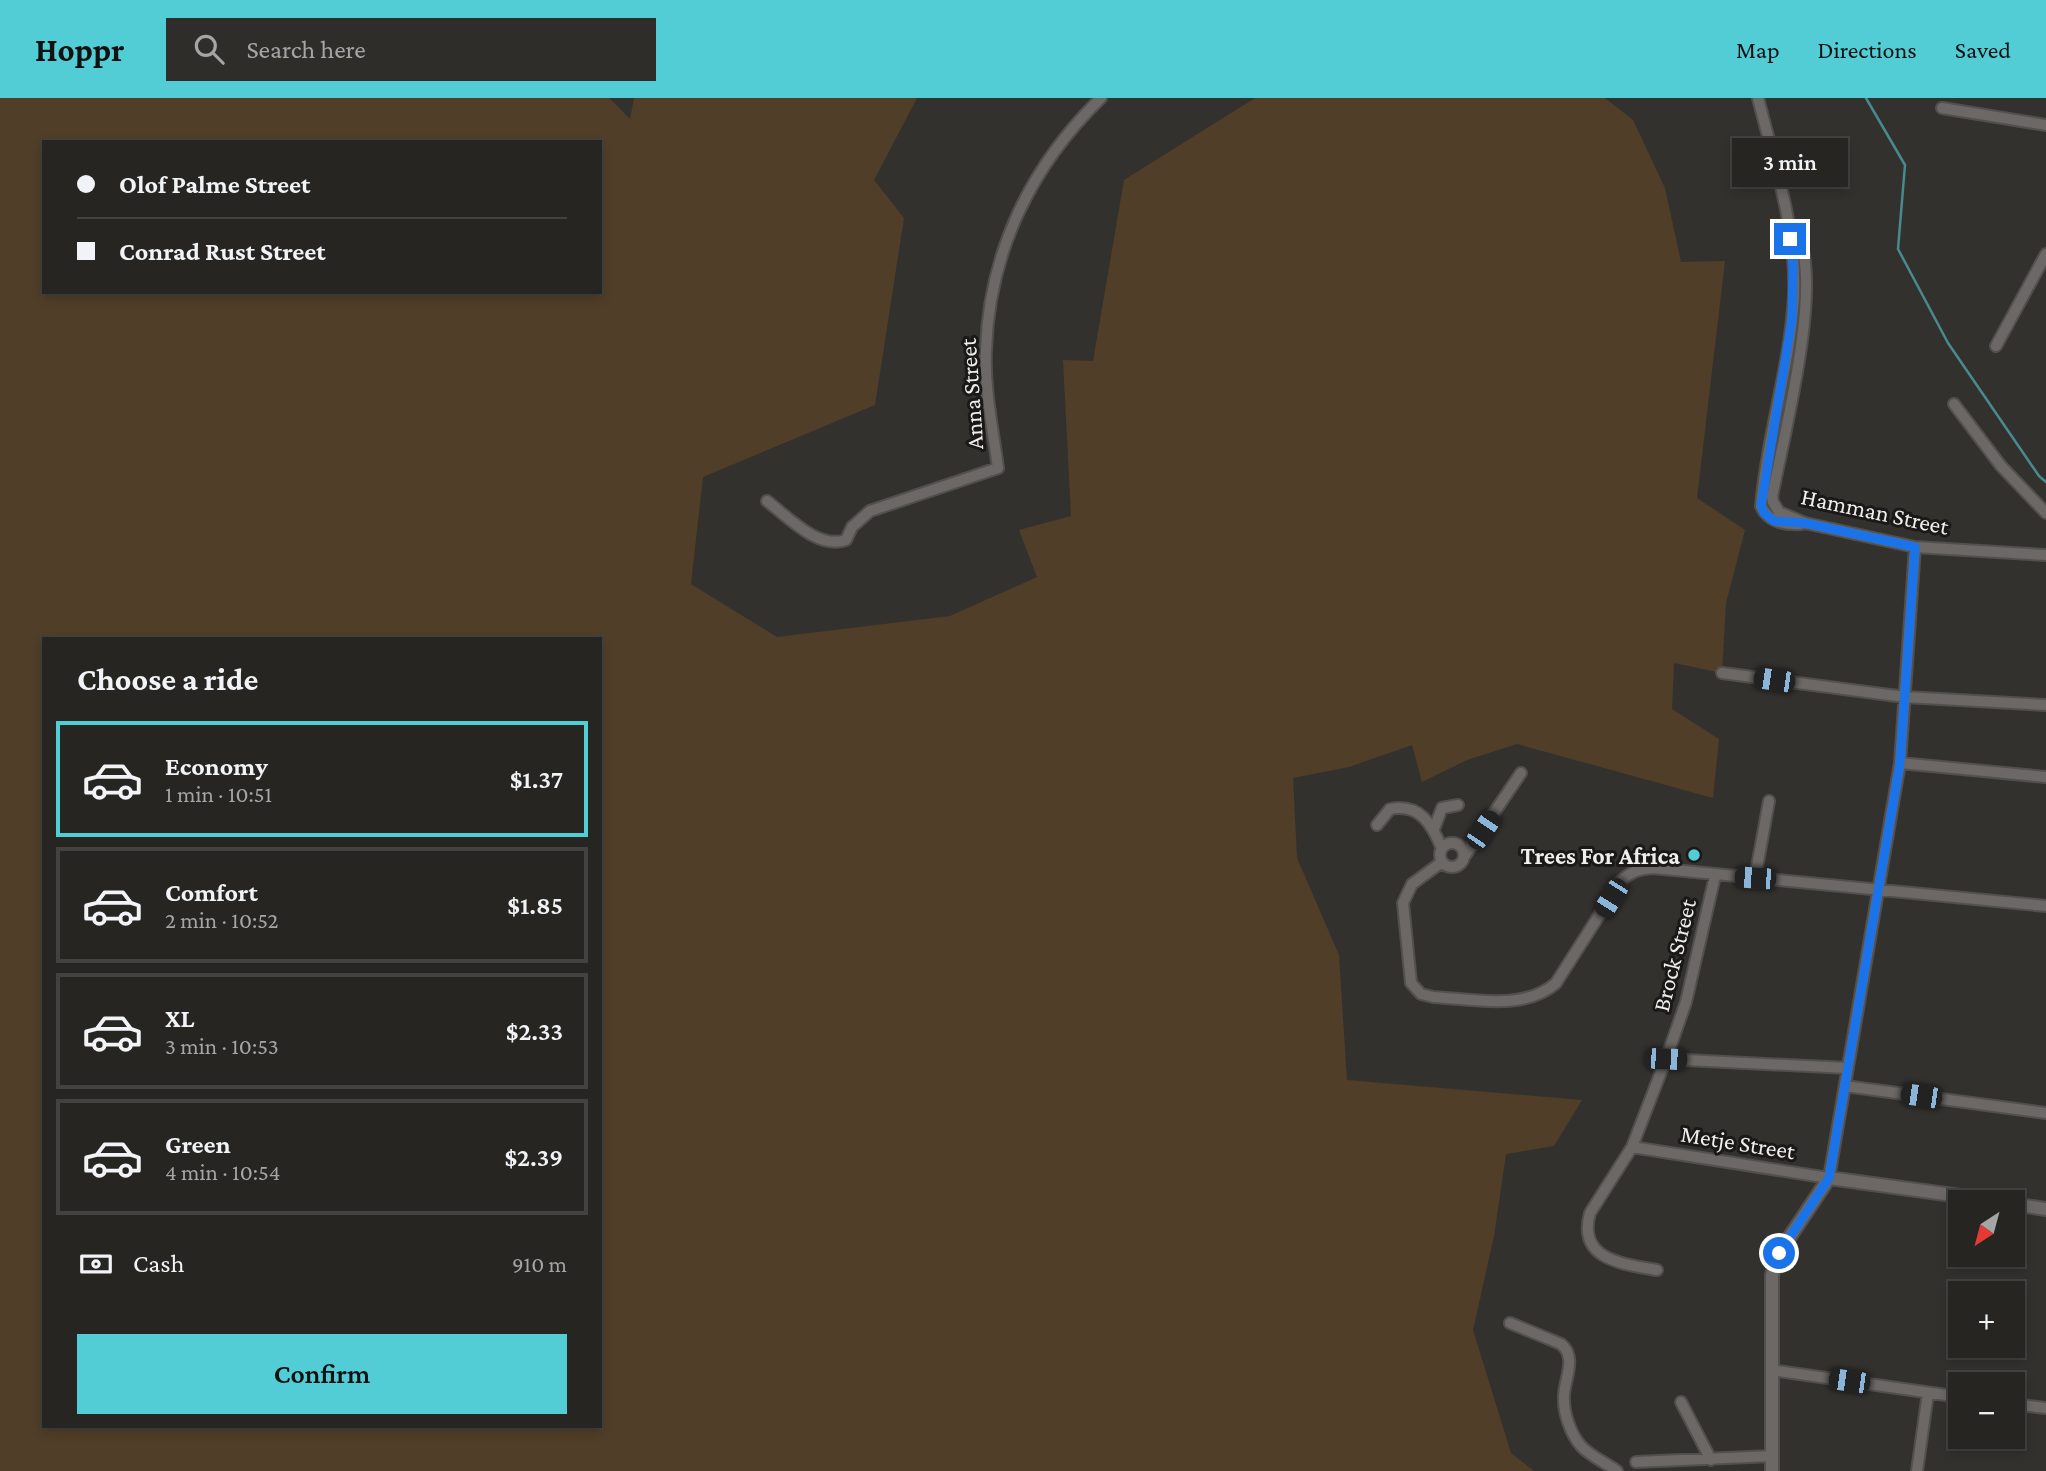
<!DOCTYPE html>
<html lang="en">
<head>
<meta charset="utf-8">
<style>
  body { margin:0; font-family:"Crimson Pro",serif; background:#2e2d2a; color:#f1f3f6; height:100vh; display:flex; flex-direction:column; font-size:26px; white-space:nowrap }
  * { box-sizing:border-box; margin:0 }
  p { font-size:23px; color:#a4a5a5 }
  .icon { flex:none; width:38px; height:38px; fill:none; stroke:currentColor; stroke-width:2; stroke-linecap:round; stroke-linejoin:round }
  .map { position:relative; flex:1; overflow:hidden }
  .details { position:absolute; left:42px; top:539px; width:560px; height:791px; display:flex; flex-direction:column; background:#262522; border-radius:0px; box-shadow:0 4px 10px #0003,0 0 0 2px #424240 }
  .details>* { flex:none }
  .guide { position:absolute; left:42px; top:42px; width:560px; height:154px; border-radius:0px; box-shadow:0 4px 10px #0003,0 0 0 2px #424240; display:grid; align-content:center; height:154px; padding:0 35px; background:#262522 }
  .needle { width:46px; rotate:216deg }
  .tools { position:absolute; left:1948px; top:1092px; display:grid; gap:14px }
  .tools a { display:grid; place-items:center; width:77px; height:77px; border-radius:0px; background:#262522; box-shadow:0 4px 10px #0003,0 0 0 2px #424240; font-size:35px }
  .end { position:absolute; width:32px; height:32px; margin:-16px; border:9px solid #1a73e8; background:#fff; box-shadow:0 0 0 4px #fff }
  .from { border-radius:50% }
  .bubble { position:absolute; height:49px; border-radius:0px; background:#262522; box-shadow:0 4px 10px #0003,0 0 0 2px #424240; font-size:23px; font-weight:600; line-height:49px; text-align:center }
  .car { position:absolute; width:21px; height:42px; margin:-21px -10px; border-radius:9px; box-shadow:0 0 5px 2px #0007; background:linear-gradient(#222 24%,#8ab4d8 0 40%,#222 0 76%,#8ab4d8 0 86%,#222 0) }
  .guide b { display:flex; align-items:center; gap:24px; height:66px; font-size:26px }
  .guide b+b { border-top:2px solid #424240 }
  .guide i { width:18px; height:18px; background:#f1f3f6 }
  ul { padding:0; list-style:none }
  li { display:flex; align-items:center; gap:21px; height:116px; margin:0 14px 10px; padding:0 21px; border:4px solid #424240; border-radius:0px }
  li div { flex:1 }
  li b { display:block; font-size:26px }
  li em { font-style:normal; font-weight:600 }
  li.current { border-color:#52ccd5 }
  li>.icon { width:63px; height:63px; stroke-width:1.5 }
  h2 { padding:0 35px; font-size:32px; line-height:84px }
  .pay { display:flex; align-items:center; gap:18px; height:77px; padding:0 35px; font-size:26px }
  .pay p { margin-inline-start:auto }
  .action { display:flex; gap:14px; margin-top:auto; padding:14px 35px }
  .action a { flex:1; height:80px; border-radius:0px; background:#52ccd5; color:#111; font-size:28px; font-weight:600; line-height:80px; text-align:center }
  header { display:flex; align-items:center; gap:42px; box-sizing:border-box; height:98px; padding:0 35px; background:#52ccd5; color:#111 }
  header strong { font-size:33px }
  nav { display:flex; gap:38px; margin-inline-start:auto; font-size:24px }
  .search { width:490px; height:63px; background:#2e2d2a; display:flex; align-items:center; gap:18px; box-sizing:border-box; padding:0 24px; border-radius:0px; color:#a4a5a5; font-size:26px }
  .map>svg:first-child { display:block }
  .green { fill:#513e28; fill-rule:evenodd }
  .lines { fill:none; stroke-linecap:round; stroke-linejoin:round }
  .stream { stroke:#498a8f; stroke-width:2.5 }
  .minor-casing { stroke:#52504e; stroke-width:14 }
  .tertiary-casing { stroke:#52504e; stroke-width:16 }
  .minor { stroke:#6b6865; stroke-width:10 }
  .tertiary { stroke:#6b6865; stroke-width:12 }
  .route { stroke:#1a73e8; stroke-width:9 }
  .poi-dot { fill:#52ccd5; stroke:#1a1918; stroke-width:2.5 }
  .labels { text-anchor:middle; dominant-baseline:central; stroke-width:6; stroke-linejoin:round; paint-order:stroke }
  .street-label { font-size:24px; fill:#efeeec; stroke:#1a1918 }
  .poi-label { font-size:24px; font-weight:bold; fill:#efeeec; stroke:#1a1918; text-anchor:end }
</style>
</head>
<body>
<header>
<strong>Hoppr</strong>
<div class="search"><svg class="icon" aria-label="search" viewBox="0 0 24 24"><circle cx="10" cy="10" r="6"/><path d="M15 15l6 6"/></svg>Search here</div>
<nav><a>Map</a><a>Directions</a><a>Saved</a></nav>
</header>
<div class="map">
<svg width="2046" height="1373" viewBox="0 0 2046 1373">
  <rect width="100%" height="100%" fill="#33312e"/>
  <path class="green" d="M0 0H609L630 21 634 0H917L874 82 904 120 875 307 703 379 691 486 777 539 950 518 1037 479 1019 432 1071 418 1063 262 1093 263 1124 82 1255 0H1605L1633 22 1665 90 1681 164 1725 163 1697 400 1745 432 1726 505 1722 575 1674 565 1672 611 1719 641 1713 700 1517 646 1467 662 1422 684 1412 647 1349 669 1293 680 1297 760 1339 857 1347 982 1582 1002 1554 1048 1506 1056 1494 1138 1473 1232 1511 1355 1534 1373H0ZM44 44H600V194H44ZM44 541H600V1328H44Z"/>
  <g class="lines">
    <path class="stream" d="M1866 0 1905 67 1898 151 1948 245 2039 378 2046 384"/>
    <g class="minor-casing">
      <path id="minor" d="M1758 0C1774 64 1797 131 1794 198 1790 269 1767 337 1761 408 1768 424 1785 427 1801 426
        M1942 10 2046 27
        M1789 128C1792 132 1797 137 1799 141 1822 192 1783 341 1772 399L1773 404 1779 414 1805 425 1915 449 2046 457
        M1996 248 2046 156
        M1954 306 2001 368 2046 415
        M767 403C788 419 818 452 846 442L852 429 870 413 998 370C993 331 984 291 986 252 989 154 1031 68 1101 0
        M1722 575 1905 599 2046 607
        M1900 665 2046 679
        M1377 727 1390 711C1420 705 1432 726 1442 751
        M1434 731 1442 710 1458 707
        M1440 757a12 12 0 1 1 24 0a12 12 0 1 1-24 0Z
        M1464 759 1521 675
        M1442 764 1412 786 1403 805 1411 885 1421 896 1433 899C1472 901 1525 913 1556 885L1621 783C1631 773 1640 771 1653 770L2046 808
        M1755 780 1769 703
        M1666 961 1848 970
        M1845 988 2046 1015
        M1632 1049 1829 1080 1900 665 1915 449
        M1657 1172C1623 1166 1577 1162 1590 1115L1632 1049 1666 961 1686 904 1715 778
        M1510 1225 1561 1246C1577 1259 1565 1280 1564 1297 1563 1314 1570 1335 1581 1348 1590 1358 1606 1365 1617 1373
        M1771 1272 1960 1299
        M1681 1304 1711 1362
        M2012 1306 2046 1310
        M1636 1364 1772 1358
        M1917 1373 1928 1295"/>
    </g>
    <g class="tertiary-casing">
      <path id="tertiary" d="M2012 1106 2046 1111
        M1772 1373V1177L1779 1155 1829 1080 2004 1104"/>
    </g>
    <use href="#minor" class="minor"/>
    <use href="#tertiary" class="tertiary"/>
  </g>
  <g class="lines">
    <path class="route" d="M1779 1155 1829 1080 1900 665 1915 449 1805 425 1774 423 1764 415 1761 408 1792 221 1793 168 1790 141"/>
  </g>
  <circle class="poi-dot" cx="1694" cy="757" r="7"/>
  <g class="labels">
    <g class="street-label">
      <text transform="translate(971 296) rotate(-94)">Anna Street</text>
      <text transform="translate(1875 413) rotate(12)">Hamman Street</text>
      <text transform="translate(1674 857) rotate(-76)">Brock Street</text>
      <text transform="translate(1738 1044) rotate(9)">Metje Street</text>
    </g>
    <g class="poi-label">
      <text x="1680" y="757">Trees For Africa</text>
    </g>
  </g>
</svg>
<div class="tools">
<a><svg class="needle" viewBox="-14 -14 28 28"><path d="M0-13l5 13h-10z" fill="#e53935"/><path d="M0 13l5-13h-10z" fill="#a4a5a5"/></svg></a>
<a>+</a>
<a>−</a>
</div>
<i class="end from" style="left:1779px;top:1155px"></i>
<i class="end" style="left:1790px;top:141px"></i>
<div class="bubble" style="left:1732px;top:40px;width:116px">3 min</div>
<i class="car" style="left:1774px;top:582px;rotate:278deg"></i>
<i class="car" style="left:1483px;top:732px;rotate:34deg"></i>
<i class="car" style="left:1755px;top:780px;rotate:274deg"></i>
<i class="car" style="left:1611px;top:800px;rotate:212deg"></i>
<i class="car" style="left:1666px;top:961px;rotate:92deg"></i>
<i class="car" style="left:1921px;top:998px;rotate:278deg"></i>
<i class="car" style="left:1849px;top:1283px;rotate:278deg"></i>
<div class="guide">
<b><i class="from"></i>Olof Palme Street</b>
<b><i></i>Conrad Rust Street</b>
</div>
<section class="details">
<h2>Choose a ride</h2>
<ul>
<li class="current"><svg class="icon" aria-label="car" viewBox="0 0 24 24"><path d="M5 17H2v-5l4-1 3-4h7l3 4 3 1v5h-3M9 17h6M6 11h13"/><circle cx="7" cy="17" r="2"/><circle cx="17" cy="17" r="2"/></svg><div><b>Economy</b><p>1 min · 10:51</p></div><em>$1.37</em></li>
<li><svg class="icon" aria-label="car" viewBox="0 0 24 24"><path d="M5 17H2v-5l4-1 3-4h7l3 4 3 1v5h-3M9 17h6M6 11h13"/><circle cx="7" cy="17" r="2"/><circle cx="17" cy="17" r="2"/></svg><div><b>Comfort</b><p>2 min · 10:52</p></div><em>$1.85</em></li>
<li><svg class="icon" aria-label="car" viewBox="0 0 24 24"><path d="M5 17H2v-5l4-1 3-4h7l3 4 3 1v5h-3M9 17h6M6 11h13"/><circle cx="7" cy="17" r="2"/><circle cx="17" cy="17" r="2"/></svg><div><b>XL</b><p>3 min · 10:53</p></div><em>$2.33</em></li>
<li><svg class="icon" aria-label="car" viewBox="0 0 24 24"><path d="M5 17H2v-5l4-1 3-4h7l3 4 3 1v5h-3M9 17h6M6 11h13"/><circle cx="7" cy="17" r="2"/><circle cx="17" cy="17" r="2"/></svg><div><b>Green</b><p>4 min · 10:54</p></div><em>$2.39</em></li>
</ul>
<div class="pay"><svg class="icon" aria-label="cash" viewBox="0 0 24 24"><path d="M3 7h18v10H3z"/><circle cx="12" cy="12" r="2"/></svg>Cash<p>910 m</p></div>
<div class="action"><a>Confirm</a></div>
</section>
</div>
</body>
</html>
